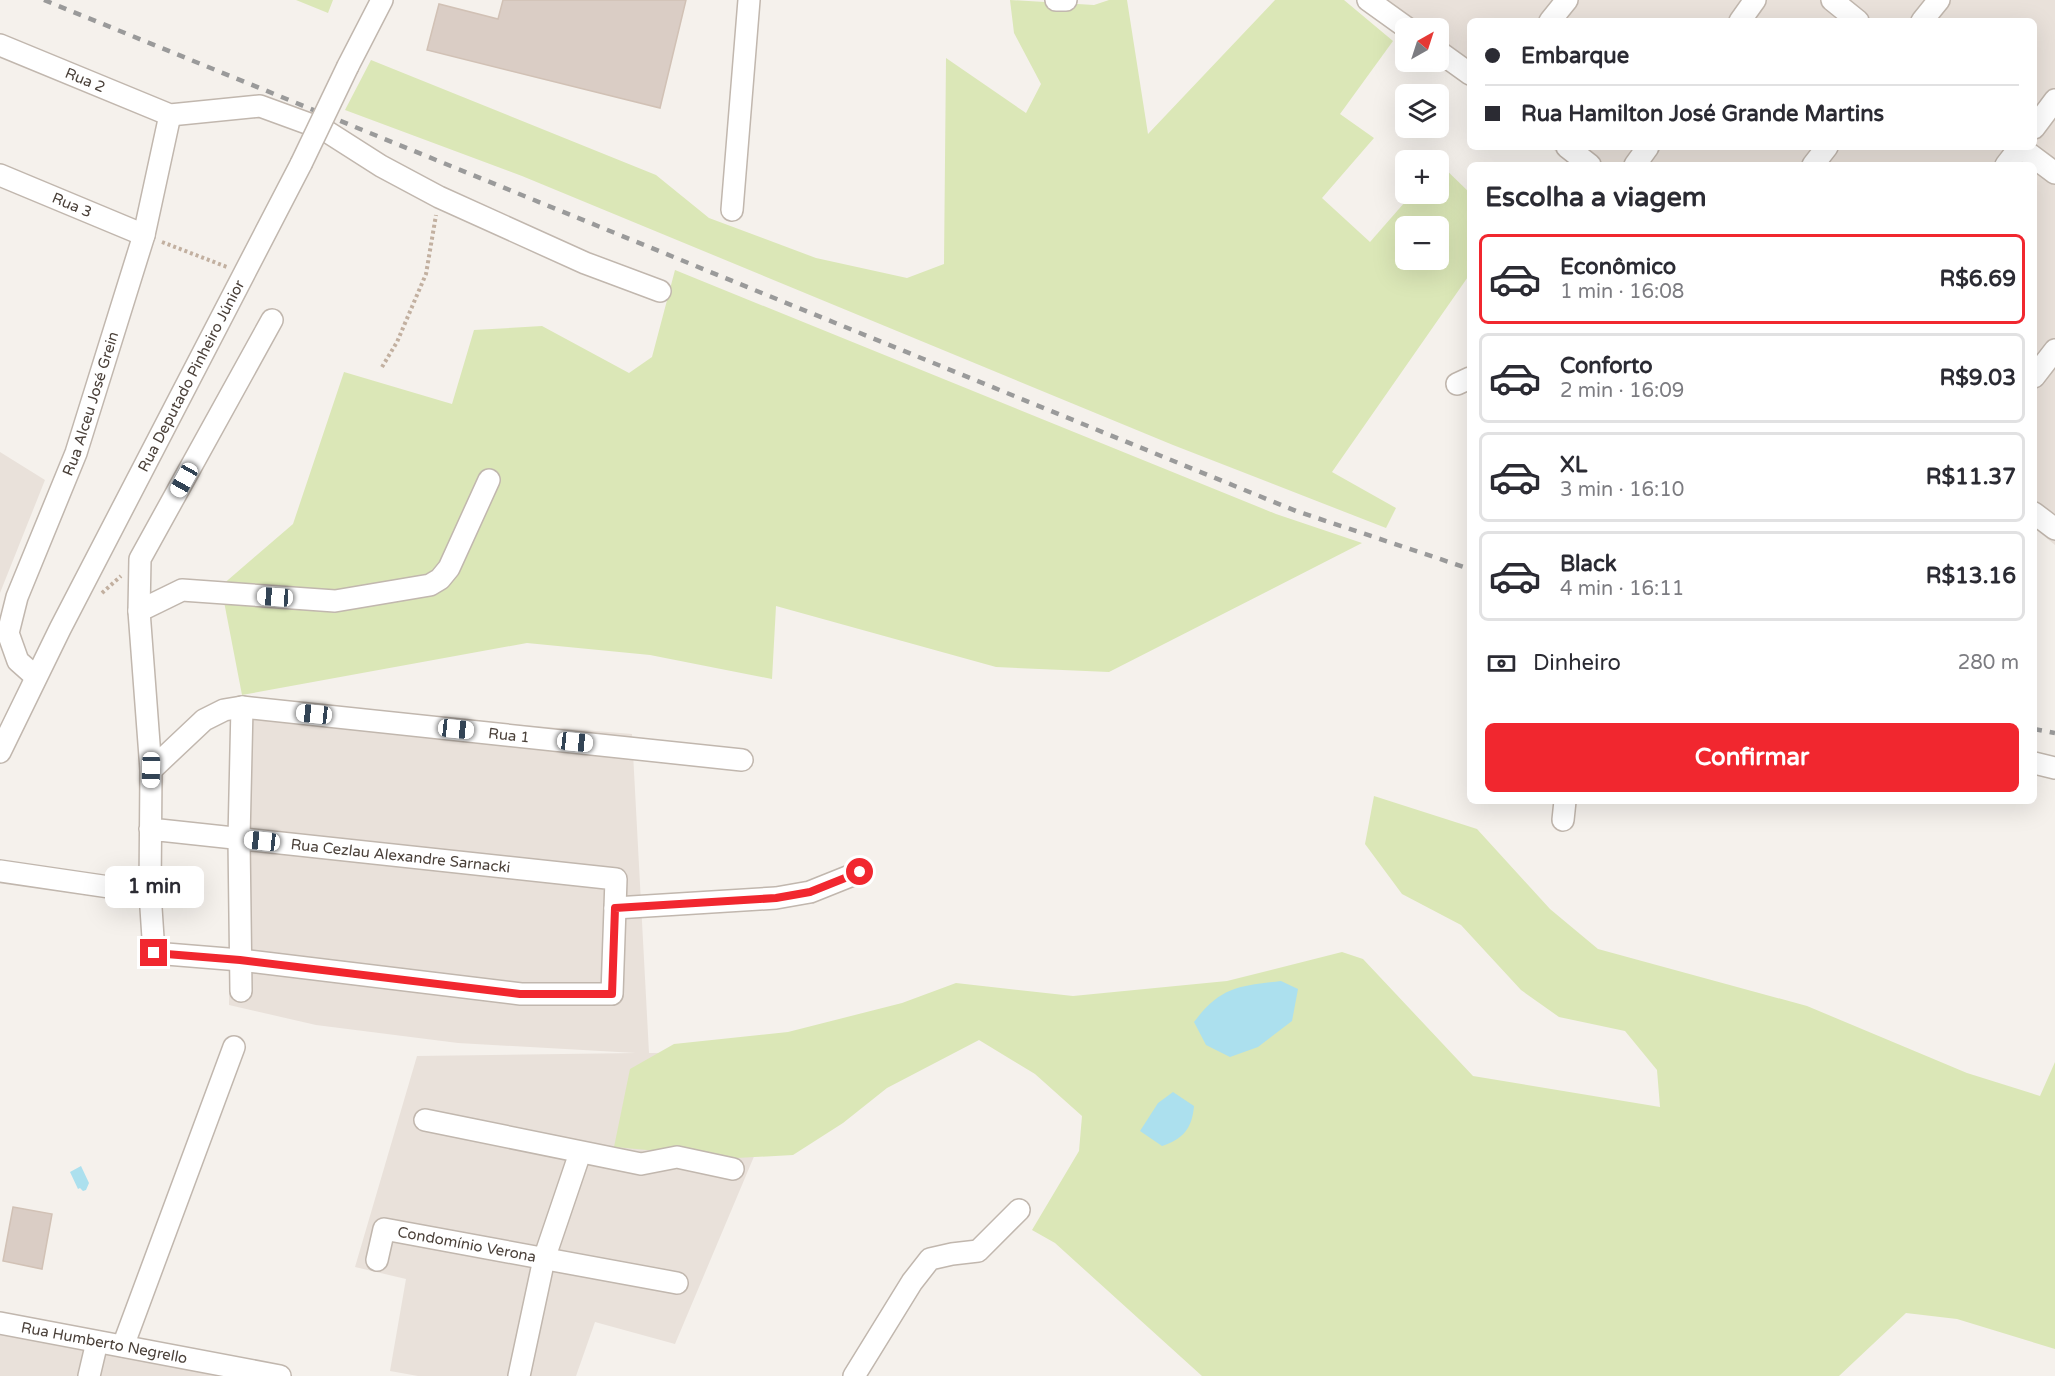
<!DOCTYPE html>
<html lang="pt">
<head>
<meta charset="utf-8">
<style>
  body { margin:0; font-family:"Varela Round",sans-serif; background:#f2f2f3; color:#2b2b33; height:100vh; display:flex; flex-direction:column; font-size:22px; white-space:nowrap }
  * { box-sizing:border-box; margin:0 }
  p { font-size:20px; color:#7c7c81 }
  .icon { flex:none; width:33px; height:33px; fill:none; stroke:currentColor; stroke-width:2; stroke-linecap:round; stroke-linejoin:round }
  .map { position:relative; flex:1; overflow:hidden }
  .side { position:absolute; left:1467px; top:162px; width:570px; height:642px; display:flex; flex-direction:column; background:#fff; border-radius:9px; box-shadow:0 6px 24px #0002 }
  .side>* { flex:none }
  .guide { position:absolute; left:1467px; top:18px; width:570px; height:132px; border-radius:9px; box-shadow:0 6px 24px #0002; display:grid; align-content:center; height:132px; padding:0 18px; background:#fff }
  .needle { width:39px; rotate:39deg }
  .buttons { position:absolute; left:1395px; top:18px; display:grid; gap:12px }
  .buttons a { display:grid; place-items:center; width:54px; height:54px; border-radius:9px; background:#fff; box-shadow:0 6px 24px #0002; font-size:30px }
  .end { position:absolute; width:27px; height:27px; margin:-14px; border:8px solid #f1272f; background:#fff; box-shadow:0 0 0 3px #fff }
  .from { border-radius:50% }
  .bubble { position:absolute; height:42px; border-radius:9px; background:#fff; box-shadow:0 6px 24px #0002; font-size:20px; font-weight:700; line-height:42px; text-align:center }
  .car { position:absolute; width:18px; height:36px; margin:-18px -9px; border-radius:8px; box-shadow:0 0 4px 2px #0007; background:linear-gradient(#fff 24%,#345 0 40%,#fff 0 76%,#345 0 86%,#fff 0) }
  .guide b { display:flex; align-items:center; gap:21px; height:57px; font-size:22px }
  .guide b+b { border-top:2px solid #e1e1e2 }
  .guide i { width:15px; height:15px; background:#2b2b33 }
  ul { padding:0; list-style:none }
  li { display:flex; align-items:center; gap:18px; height:90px; margin:0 12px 9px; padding:0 6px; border:3px solid #e1e1e2; border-radius:9px }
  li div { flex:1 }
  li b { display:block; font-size:22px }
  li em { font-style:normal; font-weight:700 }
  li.current { border-color:#f1272f }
  li>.icon { width:54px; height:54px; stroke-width:1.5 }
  h2 { padding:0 18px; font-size:27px; line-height:72px }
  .pay { display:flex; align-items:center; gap:15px; height:66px; padding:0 18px; font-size:22px }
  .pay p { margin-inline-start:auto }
  .primary-button { display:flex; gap:12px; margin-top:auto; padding:12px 18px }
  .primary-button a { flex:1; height:69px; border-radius:9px; background:#f1272f; color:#fff; font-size:24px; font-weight:700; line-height:69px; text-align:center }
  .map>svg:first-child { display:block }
  .residential { fill:#e9e1da }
  .green { fill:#dbe7b7; fill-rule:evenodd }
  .water { fill:#ace0ee }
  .building { fill:#dacdc5; stroke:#d1c1b5; stroke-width:1.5 }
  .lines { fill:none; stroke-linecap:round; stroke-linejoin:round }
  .minor-casing { stroke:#c1b7ae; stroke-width:24 }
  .path { stroke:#c2b0a0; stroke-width:4; stroke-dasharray:3 3; stroke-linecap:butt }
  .minor { stroke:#fff; stroke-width:21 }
  .rail { stroke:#9a9a9a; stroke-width:4.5; stroke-dasharray:8 8; stroke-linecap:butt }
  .minor-bridge-casing { stroke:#c1b7ae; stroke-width:24; stroke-linecap:butt }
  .minor-bridge { stroke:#fff; stroke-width:21 }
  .route { stroke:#f1272f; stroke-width:8 }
  .labels { text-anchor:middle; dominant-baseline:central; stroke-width:4.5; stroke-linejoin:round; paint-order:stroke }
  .street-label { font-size:15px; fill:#4a4039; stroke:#fff }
</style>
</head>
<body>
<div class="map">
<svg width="2055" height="1376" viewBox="0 0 2055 1376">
  <rect width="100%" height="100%" fill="#f5f1ec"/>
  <path class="residential" d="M1360 0H2055V545L2034 528V165H1573L1550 147H2034V21H1470V85L1439 61 1438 28H1406Z
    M0 452 45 480 0 593Z
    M232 701 632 734 649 1053 798 1052 675 1344 595 1322 576 1376H418L390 1371 406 1279 355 1267 417 1056 636 1053 458 1043 316 1025 229 1005Z
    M0 1331 234 1376H0Z"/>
  <path class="green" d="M296 0H333L328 13Z
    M1010 0 1094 5 1109 0H1127L1148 134 1275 0H1344L1393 41 1340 114 1374 138 1322 198 1370 242 1412 194H1438L1439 163 1470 193V274L1332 472 1396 508 1386 528 1173 445 522 176 345 110 371 60 656 175 709 218 816 258 907 278 944 264 946 58 1026 113 1041 84 1014 33ZM1406 226H1438V260H1406Z
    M675 270 1276 514 1362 543 1109 672 996 667 776 606 772 679 650 655 527 643 242 695 221 586 293 524 344 372 452 404 474 330 542 326 629 373 652 357Z
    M1374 796 1477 829 1550 909 1598 949 1807 1006 1967 1073 2040 1096 2055 1062V1349L1957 1319 1906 1313 1839 1376H1202L1055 1243 1032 1230 1079 1151 1082 1116 1035 1074 979 1040 887 1088 843 1123 793 1155 736 1158 614 1147 630 1069 674 1044 788 1032 902 1003 956 983 1073 996 1227 981 1342 952 1363 959 1473 1076 1660 1107 1657 1070 1625 1031 1559 1017 1521 990 1461 925 1402 894 1365 844Z"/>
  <path class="water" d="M1281 981 1298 989 1292 1021 1258 1047 1230 1057 1206 1045 1194 1022C1221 986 1240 986 1281 981Z
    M1173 1092 1194 1106C1192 1129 1183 1139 1162 1146L1140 1131 1158 1103Z
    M81 1166 89 1183 86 1190 83 1191 80 1188 78 1189 70 1172Z"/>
  <path class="building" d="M503 0H686L660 108 427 50 439 4 498 19Z
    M13 1207 52 1214 42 1269 3 1261Z"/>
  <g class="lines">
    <g class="minor-casing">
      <g id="minor">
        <path d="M1056 0H1066"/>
        <path d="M1368 0 1407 28"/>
        <path d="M1832 0 1858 21"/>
        <path d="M1550 21 1567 0"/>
        <path d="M1740 21 1755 0"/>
        <path d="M1922 21 1939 0"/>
        <path id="s1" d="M0 45 170 115 260 106 323 129 381 166 439 197 585 263 660 291"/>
        <path d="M1438 51 1470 74"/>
        <path d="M348 66 382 0"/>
        <path d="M2034 128 2055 100"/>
        <path d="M1567 147 1590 165"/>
        <path d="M2020 147 2055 173"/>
        <path d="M1635 165 1648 147"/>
        <path d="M1813 165 1827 147"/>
        <path d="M2006 165 2020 147"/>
        <path id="s2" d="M0 175 144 235"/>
        <path d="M732 210 749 0"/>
        <path d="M2034 377 2055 350"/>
        <path d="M1457 384 1470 378"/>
        <path d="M2034 513 2055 529"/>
        <path d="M139 611 182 590 335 601 430 585 440 579 449 568 489 480"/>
        <path id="s3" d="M36 677 18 661 8 633 17 597 76 453 144 235 170 115"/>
        <path id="s4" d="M0 752 60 629 301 164"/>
        <path d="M2034 763 2055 768"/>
        <path id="s5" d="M151 770 204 720 224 710 242 707 742 760"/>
        <path d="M1563 820 1565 801"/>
        <path id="s6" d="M150 829 616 879 612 994H521L240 960 154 953 150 893 151 770 139 611 140 559 272 320"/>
        <path d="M0 871 150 893"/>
        <path d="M615 908 776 898 810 892 860 872"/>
        <path d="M241 991 239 839 242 707"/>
        <path d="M425 1120 641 1164 677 1157 733 1169"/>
        <path id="s7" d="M377 1260 384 1229 677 1283"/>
        <path id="s8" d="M0 1323 280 1376"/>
        <path d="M123 1346 234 1047"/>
        <path d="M89 1376 97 1342"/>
        <path d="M519 1376 544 1259 580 1153"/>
        <path d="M854 1376 912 1282 930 1259 952 1254 978 1251 1019 1210"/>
      </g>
    </g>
    <path class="path" d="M162 242 227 267
      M382 367 397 342 426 274 436 215
      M102 593 121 576"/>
    <use href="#minor" class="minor"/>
    <path class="rail" d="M44 0 1296 511 1470 569
      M2034 729 2055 733"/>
    <g class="minor-bridge-casing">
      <path id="minor-bridge" d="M301 164 348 66"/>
    </g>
    <use href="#minor-bridge" class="minor-bridge"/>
  </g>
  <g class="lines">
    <path class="route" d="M154 953 240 960 520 994H612L615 908 776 898 810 892 860 872"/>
  </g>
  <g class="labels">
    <g class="street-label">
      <text stroke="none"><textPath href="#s1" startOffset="92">Rua 2</textPath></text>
      <text stroke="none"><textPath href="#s2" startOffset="78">Rua 3</textPath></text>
      <text stroke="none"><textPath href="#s4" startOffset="422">Rua Deputado Pinheiro Júnior</textPath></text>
      <text stroke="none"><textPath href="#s3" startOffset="298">Rua Alceu José Grein</textPath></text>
      <text stroke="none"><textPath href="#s5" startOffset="382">Rua 1</textPath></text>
      <text stroke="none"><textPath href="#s6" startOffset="252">Rua Cezlau Alexandre Sarnacki</textPath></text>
      <text stroke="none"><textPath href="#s7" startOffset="116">Condomínio Verona</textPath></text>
      <text stroke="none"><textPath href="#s8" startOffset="106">Rua Humberto Negrello</textPath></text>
    </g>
  </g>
</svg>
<div class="buttons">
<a><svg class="needle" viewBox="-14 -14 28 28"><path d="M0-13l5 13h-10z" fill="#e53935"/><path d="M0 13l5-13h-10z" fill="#7c7c81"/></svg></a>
<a><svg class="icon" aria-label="layers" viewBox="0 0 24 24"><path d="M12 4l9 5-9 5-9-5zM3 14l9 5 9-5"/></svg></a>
<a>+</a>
<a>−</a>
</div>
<i class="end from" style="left:860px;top:872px"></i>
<i class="end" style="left:154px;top:953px"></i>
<div class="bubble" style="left:105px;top:866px;width:99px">1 min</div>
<i class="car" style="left:184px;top:480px;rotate:209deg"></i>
<i class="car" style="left:275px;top:597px;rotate:274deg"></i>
<i class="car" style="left:314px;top:714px;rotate:276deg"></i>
<i class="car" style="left:456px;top:729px;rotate:96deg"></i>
<i class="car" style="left:575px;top:742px;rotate:96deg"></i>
<i class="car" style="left:151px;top:770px;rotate:181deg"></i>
<i class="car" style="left:262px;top:841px;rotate:276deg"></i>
<div class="guide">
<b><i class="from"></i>Embarque</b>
<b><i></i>Rua Hamilton José Grande Martins</b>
</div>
<section class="side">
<h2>Escolha a viagem</h2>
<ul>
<li class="current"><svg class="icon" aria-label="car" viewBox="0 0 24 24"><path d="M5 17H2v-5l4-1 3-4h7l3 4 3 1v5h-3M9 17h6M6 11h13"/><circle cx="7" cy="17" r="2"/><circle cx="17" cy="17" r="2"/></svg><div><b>Econômico</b><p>1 min · 16:08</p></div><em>R$6.69</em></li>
<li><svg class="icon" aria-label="car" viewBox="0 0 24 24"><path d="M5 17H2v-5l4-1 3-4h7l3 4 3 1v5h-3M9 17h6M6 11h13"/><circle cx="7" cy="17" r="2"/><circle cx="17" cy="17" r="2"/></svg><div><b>Conforto</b><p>2 min · 16:09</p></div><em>R$9.03</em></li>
<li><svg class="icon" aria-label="car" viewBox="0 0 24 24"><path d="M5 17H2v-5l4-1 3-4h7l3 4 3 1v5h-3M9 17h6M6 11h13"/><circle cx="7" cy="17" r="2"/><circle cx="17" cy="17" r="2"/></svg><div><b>XL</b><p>3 min · 16:10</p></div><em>R$11.37</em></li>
<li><svg class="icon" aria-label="car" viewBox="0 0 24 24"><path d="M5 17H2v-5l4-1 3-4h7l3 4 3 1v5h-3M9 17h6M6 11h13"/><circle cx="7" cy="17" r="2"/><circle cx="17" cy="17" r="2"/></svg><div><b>Black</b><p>4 min · 16:11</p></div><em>R$13.16</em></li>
</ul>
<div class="pay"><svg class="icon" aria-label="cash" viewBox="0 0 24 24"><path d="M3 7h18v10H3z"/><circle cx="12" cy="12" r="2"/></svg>Dinheiro<p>280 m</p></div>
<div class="primary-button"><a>Confirmar</a></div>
</section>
</div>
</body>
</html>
